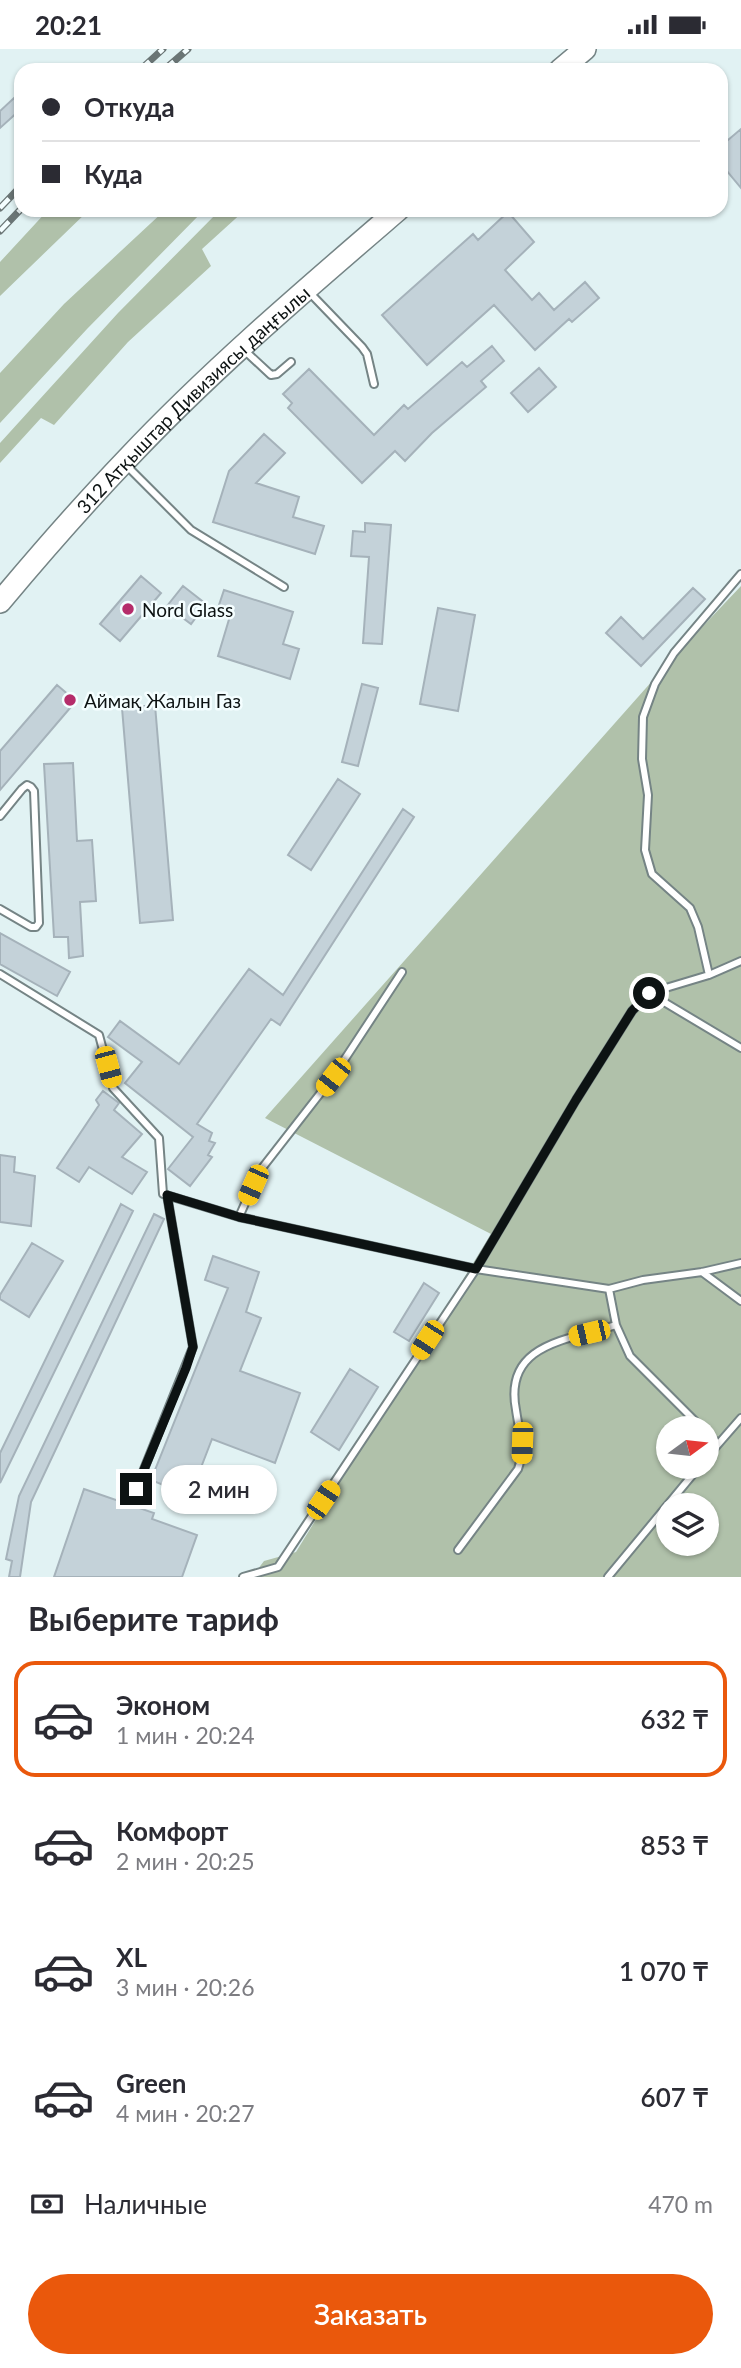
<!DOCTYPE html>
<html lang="ru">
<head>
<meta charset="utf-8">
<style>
  body { margin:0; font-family:Lato,sans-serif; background:#f2f2f3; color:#2b2b33; height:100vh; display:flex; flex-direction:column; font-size:26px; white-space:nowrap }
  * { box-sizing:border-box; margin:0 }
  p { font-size:23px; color:#7c7c81 }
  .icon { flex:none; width:38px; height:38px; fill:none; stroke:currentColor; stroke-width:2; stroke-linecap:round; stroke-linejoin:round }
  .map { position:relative; height:1528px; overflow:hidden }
  .panel { display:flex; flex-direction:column; background:#fff; flex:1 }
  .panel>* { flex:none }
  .top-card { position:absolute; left:14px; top:14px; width:714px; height:154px; border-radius:21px; box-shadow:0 2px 5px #0004; display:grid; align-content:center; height:154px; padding:0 28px; background:#fff }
  .needle { width:46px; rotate:75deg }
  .tools { position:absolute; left:656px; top:1367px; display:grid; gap:14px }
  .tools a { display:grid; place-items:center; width:63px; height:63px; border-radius:50%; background:#fff; box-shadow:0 2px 5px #0004; font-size:35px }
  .end { position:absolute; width:32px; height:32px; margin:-16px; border:9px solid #0d1313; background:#fff; box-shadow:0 0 0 4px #fff }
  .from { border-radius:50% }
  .bubble { position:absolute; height:49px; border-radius:24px; background:#fff; box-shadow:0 2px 5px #0004; font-size:23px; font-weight:600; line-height:49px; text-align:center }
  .car { position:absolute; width:21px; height:42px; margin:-21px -10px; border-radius:9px; box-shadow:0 0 5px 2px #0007; background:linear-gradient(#f5c518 24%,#345 0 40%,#f5c518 0 76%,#345 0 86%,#f5c518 0) }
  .top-card b { display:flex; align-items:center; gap:24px; height:66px; font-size:26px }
  .top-card b+b { border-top:2px solid #e1e1e2 }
  .top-card i { width:18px; height:18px; background:#2b2b33 }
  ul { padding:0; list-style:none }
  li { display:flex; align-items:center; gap:21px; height:116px; margin:0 14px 10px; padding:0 14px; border:4px solid transparent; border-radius:21px }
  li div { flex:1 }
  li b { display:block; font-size:26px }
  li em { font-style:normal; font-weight:600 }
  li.on { border-color:#ea580c }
  li>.icon { width:63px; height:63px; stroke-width:1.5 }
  h2 { padding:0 28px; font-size:32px; line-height:84px }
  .pay { display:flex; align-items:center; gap:18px; height:77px; padding:0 28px; font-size:26px }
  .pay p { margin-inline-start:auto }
  .button { display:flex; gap:14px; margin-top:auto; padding:14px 28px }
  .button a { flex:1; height:80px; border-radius:42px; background:#ea580c; color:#fff; font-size:28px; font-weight:600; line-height:80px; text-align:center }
  .status { display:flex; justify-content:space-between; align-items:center; height:49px; padding:0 35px; background:#fff; direction:ltr }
  .status svg { height:19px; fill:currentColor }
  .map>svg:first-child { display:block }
  .green { fill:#b0c1aa; fill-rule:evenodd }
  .building { fill:#c4d2d9; stroke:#a5b2ba; stroke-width:2 }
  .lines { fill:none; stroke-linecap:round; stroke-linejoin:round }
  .service-casing { stroke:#758485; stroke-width:10 }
  .trunk-casing { stroke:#758485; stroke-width:24 }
  .service { stroke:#fff; stroke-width:6 }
  .trunk { stroke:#fff; stroke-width:21 }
  .rail-casing { stroke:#6a7575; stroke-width:7 }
  .rail { stroke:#f4feff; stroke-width:4.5; stroke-dasharray:13; stroke-linecap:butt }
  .route { stroke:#0d1313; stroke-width:9 }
  .poi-dot { fill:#b52c6a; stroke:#f4feff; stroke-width:2.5 }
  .labels { text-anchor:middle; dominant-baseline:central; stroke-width:5; stroke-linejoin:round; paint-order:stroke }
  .street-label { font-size:19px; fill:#0d1313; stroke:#f4feff }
  .poi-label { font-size:19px; fill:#0d1313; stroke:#f4feff; text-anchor:start }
</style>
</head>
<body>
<div class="status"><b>20:21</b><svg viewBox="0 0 49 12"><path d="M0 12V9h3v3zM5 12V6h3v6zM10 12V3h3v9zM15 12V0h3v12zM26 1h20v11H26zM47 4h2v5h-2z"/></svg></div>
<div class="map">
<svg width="741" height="1528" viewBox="0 0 741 1528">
  <rect width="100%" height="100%" fill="#e1f2f3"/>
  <path class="green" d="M48 161H89L0 247V213Z
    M165 161H204L87 280 0 374V324L64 255Z
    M220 161H245L202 200 211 217 128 293 54 376 41 369 0 414V394L118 264Z
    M741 537V1528H252L264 1512 296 1503 491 1185 265 1069 669 613ZM668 1379H707V1418H668ZM668 1456H707V1494H668Z"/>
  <path class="building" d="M14 49 21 60 0 79V62Z
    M741 80V139L721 115V97Z
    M508 163 534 193 505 221 532 251 539 244 554 261 585 233 599 249 572 273 569 270 535 301 494 256 427 316 382 266 473 185 478 191Z
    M492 297 504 312 481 332 486 338 432 384 405 412 395 402 362 434 288 359 292 354 283 345 309 320 374 386 404 356 408 360 462 313 467 318Z
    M539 319 556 338 528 363 511 344Z
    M264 385 285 404 256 434 299 448 293 468 324 477 315 505 213 473 229 422Z
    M365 474 391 476 382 595 363 594 369 508 351 507 353 482 365 483Z
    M141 527 161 544 120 592 100 575Z
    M183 537 206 555 191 575 167 557Z
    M693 539 705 550 641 617 606 584 621 568 643 590Z
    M224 541 293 563 283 595 299 600 290 630 218 607 230 567 217 562Z
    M438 559 475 566 458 662 420 655Z
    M362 635 378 639 358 717 342 713Z
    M57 636 76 652 0 741V702Z
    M155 656 173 871 140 874 122 659Z
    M73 714 77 792 92 791 96 852 80 853 83 907 69 909 68 888H54L44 715Z
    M338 730 360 745 311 821 288 806Z
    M403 760 414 768 280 976 271 970 197 1075 212 1084 209 1092 215 1094 208 1106 212 1108 190 1137 168 1120 193 1088 125 1034 142 1013 108 988 120 972 179 1015 249 920 283 946Z
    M0 884 70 923 57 947 0 915Z
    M103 1042 119 1054 114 1061 142 1085 122 1108 147 1123 132 1145 89 1118 79 1133 57 1119 99 1056 96 1051Z
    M0 1106 15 1108 14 1123 35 1127 31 1177 0 1173Z
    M121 1155 133 1162 0 1434V1404Z
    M154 1165 164 1170 31 1453 20 1528H9L12 1512 6 1510 19 1447Z
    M32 1194 63 1212 29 1268 0 1250V1246Z
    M213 1207 259 1223 246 1263 261 1269 240 1322 300 1344 275 1414 212 1390 190 1447 151 1431 228 1239 205 1231Z
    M424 1234 439 1244 409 1292 394 1283Z
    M350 1320 378 1338 339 1401 311 1383Z
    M84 1440 154 1464 152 1470 197 1486 182 1528H54Z"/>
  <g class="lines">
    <g class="service-casing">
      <path id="service" d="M310 244 362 298 367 305 374 335
        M243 300 271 326 277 325 291 313
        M127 417 191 481 284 538
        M0 767 22 740 27 736 31 738 34 742 39 874 36 878H31L0 860
        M741 912 709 926 649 944 632 962 576 1051 476 1220 609 1240 643 1231 702 1223 741 1214
        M0 925 99 986 113 1039 159 1089 163 1145 239 1168 476 1220 278 1518 243 1528
        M709 926 698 878 690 859 652 825 645 801 648 746 642 710 643 668 655 635 674 604 741 525
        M649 944 741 999
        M239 1168 259 1123 333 1028 402 923
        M702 1223 741 1252
        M616 1276 630 1307 702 1379
        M707 1384 718 1395
        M707 1408 741 1369
        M136 1440 193 1298 167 1146
        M458 1501 518 1420C525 1400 519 1382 516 1361 503 1294 569 1291 616 1276L609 1240
        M608 1528 699 1418"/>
    </g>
    <g class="trunk-casing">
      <g id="trunk">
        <path d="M560 21 585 0"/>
        <path id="s1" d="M0 553C41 504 83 456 127 410 211 321 305 241 398 161"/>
      </g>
    </g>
    <use href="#service" class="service"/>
    <use href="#trunk" class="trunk"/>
    <g class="rail-casing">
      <path id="rail" d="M140 21 163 0
        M164 21 188 0
        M0 159 21 137
        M0 182 21 160"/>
    </g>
    <use href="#rail" class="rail"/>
  </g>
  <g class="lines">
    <path class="route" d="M136 1440 186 1319 193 1298 167 1146 239 1168 476 1220 576 1051 632 962 649 944"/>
  </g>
  <g class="poi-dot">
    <circle cx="128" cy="560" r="7"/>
    <circle cx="70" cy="651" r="7"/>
  </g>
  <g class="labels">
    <g class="street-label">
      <text stroke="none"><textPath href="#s1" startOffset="280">312 Атқыштар Дивизиясы даңғылы</textPath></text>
    </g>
    <g class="poi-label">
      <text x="142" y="560">Nord Glass</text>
      <text x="84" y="651">Аймақ Жалын Газ</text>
    </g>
  </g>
</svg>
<div class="tools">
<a><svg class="needle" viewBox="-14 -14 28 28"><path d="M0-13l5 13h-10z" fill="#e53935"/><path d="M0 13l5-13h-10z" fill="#7c7c81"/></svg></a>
<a><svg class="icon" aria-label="layers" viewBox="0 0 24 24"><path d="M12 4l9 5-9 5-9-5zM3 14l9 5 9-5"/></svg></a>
</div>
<i class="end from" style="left:649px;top:944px"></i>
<i class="end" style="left:136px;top:1440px"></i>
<div class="bubble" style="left:161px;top:1416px;width:116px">2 мин</div>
<i class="car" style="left:108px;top:1018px;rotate:165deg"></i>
<i class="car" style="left:333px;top:1028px;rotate:218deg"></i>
<i class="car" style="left:253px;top:1136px;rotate:204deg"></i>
<i class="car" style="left:589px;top:1284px;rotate:257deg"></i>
<i class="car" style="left:427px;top:1291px;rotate:213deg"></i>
<i class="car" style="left:522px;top:1394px;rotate:182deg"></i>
<i class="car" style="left:323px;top:1451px;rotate:34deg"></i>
<div class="top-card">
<b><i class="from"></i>Откуда</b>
<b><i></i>Куда</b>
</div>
</div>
<section class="panel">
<h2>Выберите тариф</h2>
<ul>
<li class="on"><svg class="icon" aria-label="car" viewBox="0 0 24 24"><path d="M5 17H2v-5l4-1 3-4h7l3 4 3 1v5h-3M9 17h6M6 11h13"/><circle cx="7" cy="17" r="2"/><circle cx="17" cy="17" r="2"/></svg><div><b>Эконом</b><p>1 мин · 20:24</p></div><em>632 ₸</em></li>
<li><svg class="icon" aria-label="car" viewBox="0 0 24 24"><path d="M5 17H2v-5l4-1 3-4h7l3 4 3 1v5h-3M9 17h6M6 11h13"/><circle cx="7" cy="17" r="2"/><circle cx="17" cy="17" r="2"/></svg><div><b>Комфорт</b><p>2 мин · 20:25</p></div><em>853 ₸</em></li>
<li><svg class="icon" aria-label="car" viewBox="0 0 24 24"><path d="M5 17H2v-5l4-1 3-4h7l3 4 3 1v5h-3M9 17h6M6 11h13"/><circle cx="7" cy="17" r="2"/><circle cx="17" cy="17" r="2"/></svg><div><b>XL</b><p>3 мин · 20:26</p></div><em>1 070 ₸</em></li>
<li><svg class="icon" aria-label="car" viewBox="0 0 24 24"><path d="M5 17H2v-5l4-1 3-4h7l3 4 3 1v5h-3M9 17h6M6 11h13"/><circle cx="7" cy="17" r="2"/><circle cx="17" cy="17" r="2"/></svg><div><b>Green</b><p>4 мин · 20:27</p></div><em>607 ₸</em></li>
</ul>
<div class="pay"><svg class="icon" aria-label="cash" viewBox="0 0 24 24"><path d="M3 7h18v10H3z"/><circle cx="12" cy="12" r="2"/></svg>Наличные<p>470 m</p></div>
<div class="button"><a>Заказать</a></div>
</section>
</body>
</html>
